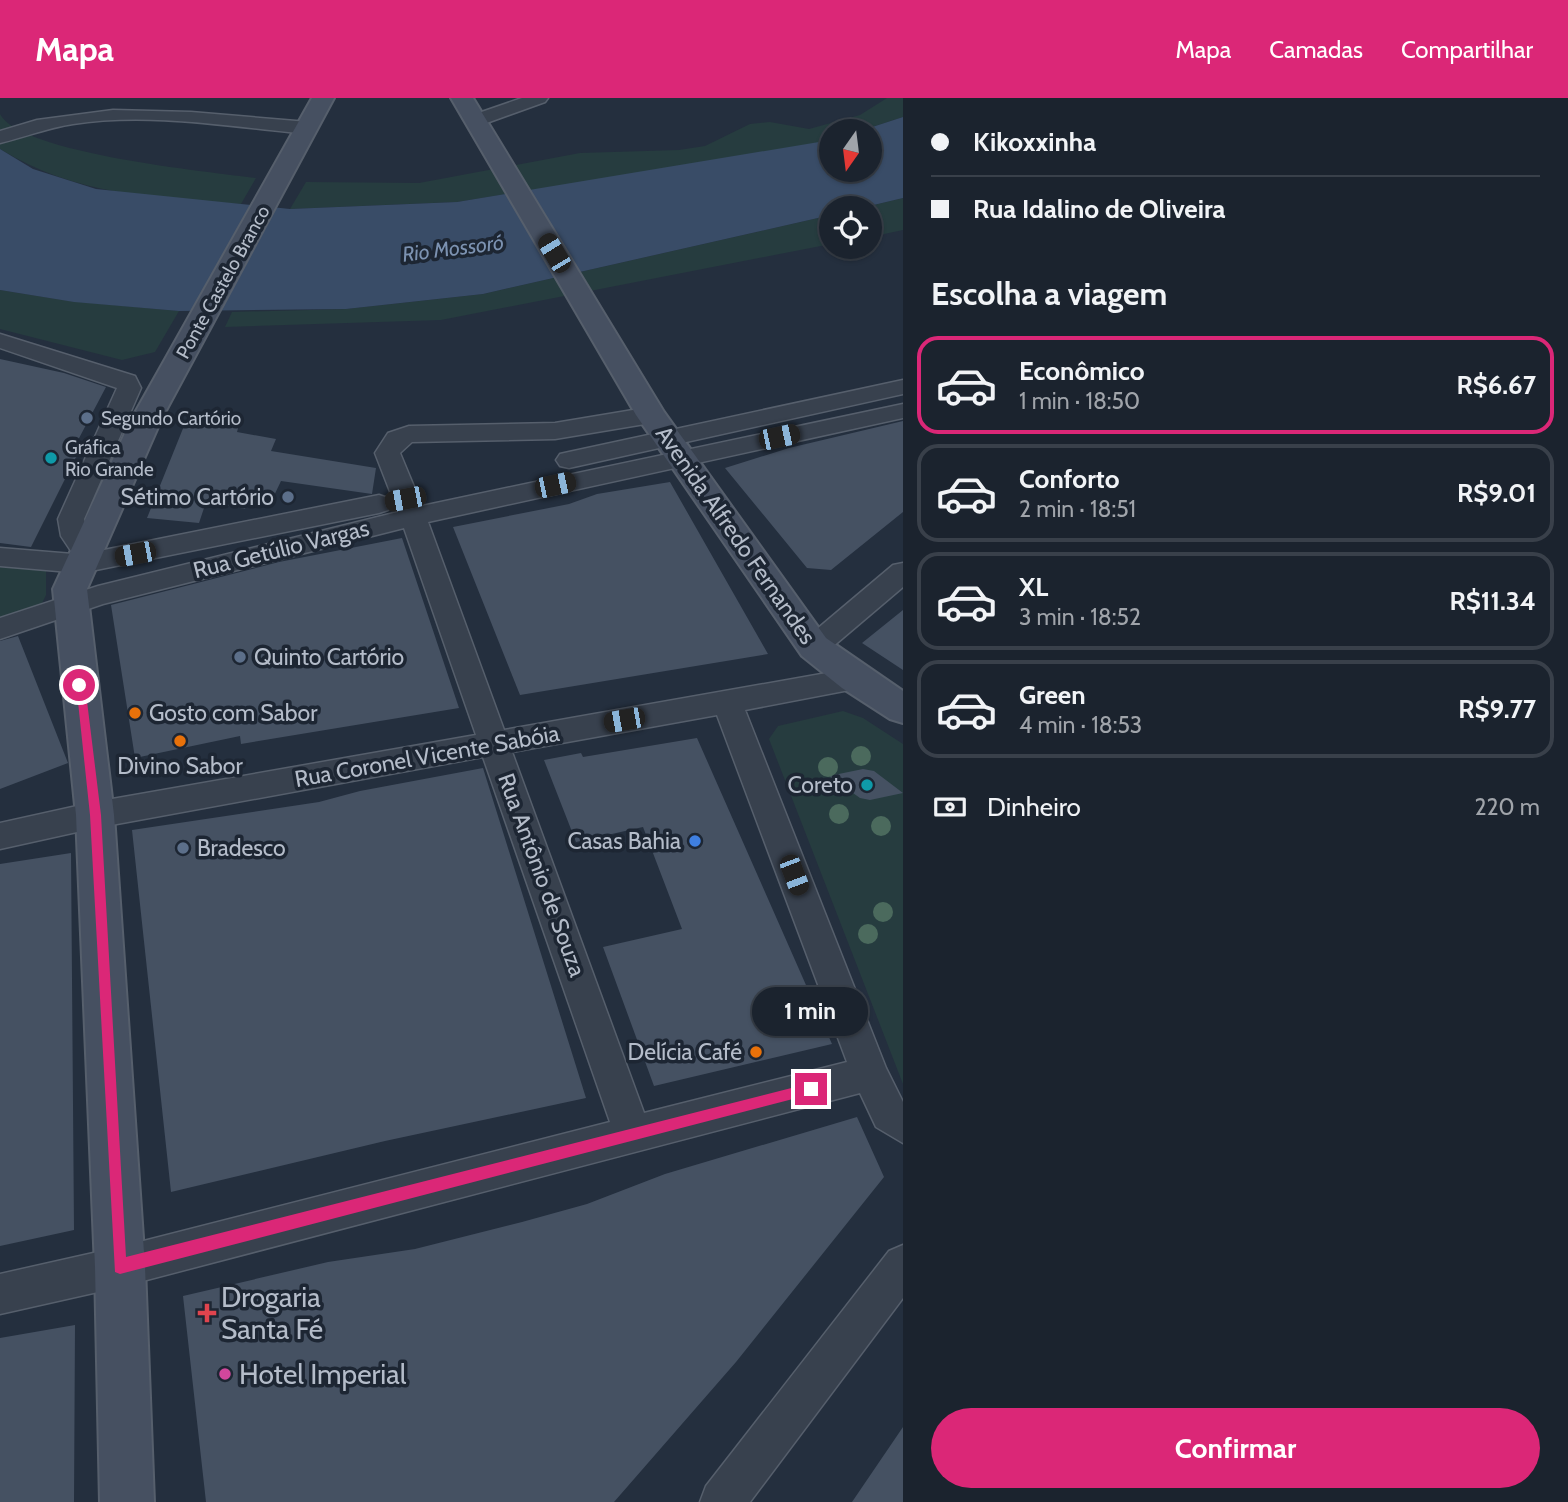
<!DOCTYPE html>
<html lang="pt">
<head>
<meta charset="utf-8">
<style>
  body { margin:0; font-family:Cabin,sans-serif; background:#242b36; color:#f1f3f6; height:100vh; display:flex; flex-direction:column; font-size:26px; white-space:nowrap }
  * { box-sizing:border-box; margin:0 }
  p { font-size:23px; color:#a0a4aa }
  .icon { flex:none; width:38px; height:38px; fill:none; stroke:currentColor; stroke-width:2; stroke-linecap:round; stroke-linejoin:round }
  .map { position:relative; flex:1; overflow:hidden }
  .side { display:flex; flex-direction:column; background:#1b232e; width:665px }
  .side>* { flex:none }
  .banner { display:grid; align-content:center; height:154px; padding:0 28px; background:#1b232e }
  .needle { width:46px; rotate:194deg }
  .buttons { position:absolute; left:819px; top:21px; display:grid; gap:14px }
  .buttons a { display:grid; place-items:center; width:63px; height:63px; border-radius:50%; background:#1b232e; box-shadow:0 2px 5px #0004,0 0 0 2px #39404a; font-size:35px }
  .end { position:absolute; width:32px; height:32px; margin:-16px; border:9px solid #db2777; background:#fff; box-shadow:0 0 0 4px #fff }
  .from { border-radius:50% }
  .bubble { position:absolute; height:49px; border-radius:24px; background:#1b232e; box-shadow:0 2px 5px #0004,0 0 0 2px #39404a; font-size:23px; font-weight:700; line-height:49px; text-align:center }
  .car { position:absolute; width:21px; height:42px; margin:-21px -10px; border-radius:9px; box-shadow:0 0 5px 2px #0007; background:linear-gradient(#222 24%,#8ab4d8 0 40%,#222 0 76%,#8ab4d8 0 86%,#222 0) }
  .banner b { display:flex; align-items:center; gap:24px; height:66px; font-size:26px }
  .banner b+b { border-top:2px solid #39404a }
  .banner i { width:18px; height:18px; background:#f1f3f6 }
  ul { padding:0; list-style:none }
  li { display:flex; align-items:center; gap:21px; height:98px; margin:0 14px 10px; padding:0 14px; border:4px solid #39404a; border-radius:21px }
  li div { flex:1 }
  li b { display:block; font-size:26px }
  li em { font-style:normal; font-weight:700 }
  li.current { border-color:#db2777 }
  li>.icon { width:63px; height:63px; stroke-width:1.5 }
  h2 { padding:0 28px; font-size:32px; line-height:84px }
  .pay { display:flex; align-items:center; gap:18px; height:77px; padding:0 28px; font-size:26px }
  .pay p { margin-inline-start:auto }
  .cta { display:flex; gap:14px; margin-top:auto; padding:14px 28px }
  .cta a { flex:1; height:80px; border-radius:42px; background:#db2777; color:#fff; font-size:28px; font-weight:700; line-height:80px; text-align:center }
  header { display:flex; align-items:center; gap:42px; box-sizing:border-box; height:98px; padding:0 35px; background:#db2777; color:#fff }
  header strong { font-size:33px }
  nav { display:flex; gap:38px; margin-inline-start:auto; font-size:24px }
  main { display:flex; flex:1; min-height:0 }
  .map>svg:first-child { display:block }
  .green { fill:#263c3f }
  .water { fill:#394c67 }
  .building { fill:#455162 }
  .lines { fill:none; stroke-linecap:round; stroke-linejoin:round }
  .street-casing { stroke:#565f6c; stroke-width:3 }
  .secondary-casing { stroke:#565f6c; stroke-width:4 }
  .street { fill:#38414e; fill-rule:evenodd }
  .secondary { fill:#465061; fill-rule:evenodd }
  .tree { fill:#4b6a5d }
  .route { fill:#db2777 }
  .service-dot { fill:#5c6f8a; stroke:#1d2633; stroke-width:2.5 }
  .culture-dot { fill:#0f9aa8; stroke:#1d2633; stroke-width:2.5 }
  .food-dot { fill:#e8710a; stroke:#1d2633; stroke-width:2.5 }
  .shop-dot { fill:#3f7fe0; stroke:#1d2633; stroke-width:2.5 }
  .health-dot { fill:#e0444e; stroke:#1d2633; stroke-width:2.5 }
  .hotel-dot { fill:#d1479c; stroke:#1d2633; stroke-width:2.5 }
  .labels { text-anchor:middle; dominant-baseline:central; stroke-width:7; stroke-linejoin:round; paint-order:stroke }
  .far-street-label { font-size:19px; fill:#b4bcc9; stroke:#1d2633 }
  .far-poi-label { font-size:19px; fill:#b4bcc9; stroke:#1d2633; text-anchor:start }
  .far-water-label { font-size:21px; font-style:italic; fill:#7c92b1; stroke:#1d2633 }
  .poi-label { font-size:23px; fill:#b4bcc9; stroke:#1d2633; text-anchor:end }
  .street-label { font-size:23px; fill:#b4bcc9; stroke:#1d2633 }
  .near-poi-label { font-size:28px; fill:#b4bcc9; stroke:#1d2633; text-anchor:start }
</style>
</head>
<body>
<header>
<strong>Mapa</strong>
<nav><a>Mapa</a><a>Camadas</a><a>Compartilhar</a></nav>
</header>
<main>
<div class="map">
<svg width="903" height="1404" viewBox="0 0 903 1404">
  <rect width="100%" height="100%" fill="#242f3e"/>
  <path class="green" d="M887 0H903V19L860 33H831V42L817 47 457 104 290 111 306 84 419 85 580 55 679 52 705 48 750 26 770 24 809 31 860 17Z
    M0 16C19 55 210 74 256 80L241 106C153 99 77 98 0 51Z
    M903 100V132L870 139V110H861Z
    M831 117V146L441 222 225 229 232 214 346 211 483 196Z
    M0 192 69 203 179 213 155 254 122 262 0 231Z
    M0 467 46 471V497L40 509 0 524Z
    M843 613 863 620 903 646V986L769 641 778 628Z"/>
  <path class="water" d="M903 19V100L861 110H831V117L483 196 346 211 179 213 74 204 0 192V51L33 71 96 91 290 111 457 104 831 42V72H870V33H860Z"/>
  <path class="building" d="M0 261 64 275 106 289 77 344 83 345 31 449 0 445Z
    M188 318 240 323 237 334 276 341 271 353 376 370 372 396 281 383 271 404 250 400 245 411 206 404 199 425 147 420Z
    M903 323V414L831 472 807 470 725 370 789 350Z
    M670 384 768 556 520 597 453 429 569 406 597 396Z
    M402 440 459 610 241 646 240 638 135 660 111 507 279 464Z
    M903 512V572L862 545Z
    M18 538 68 665 0 691V543Z
    M697 640 832 946 654 988 603 849 682 831 643 729 576 744 544 662 581 655 583 659Z
    M483 670 586 1000 385 1043 171 1094 132 732 319 704 360 693Z
    M863 671 874 673 903 695 870 702 860 700 829 678Z
    M71 755 74 1132 0 1148V766Z
    M857 1019 884 1079 736 1264 614 1404H206L183 1198 328 1164 415 1151 522 1124 587 1106 665 1076Z
    M75 1227 74 1404H0V1240Z
    M903 1329V1404H852Z"/>
  <g class="lines">
    <g class="street-casing">
      <path id="street" d="M522 0H548L545 4 481 27 474 29 465 23 467 19Z
        M113 12 191 14 308 24 317 30 308 36C231 29 150 14 73 26 47 30 25 39 0 45V33L37 22Z
        M0 236 135 278 141 290 84 421 87 436 99 453 379 397 388 400 392 406 388 412 379 415 81 475 0 468V450L73 456 61 438 58 421 117 290 0 250Z
        M903 282V296L569 370 560 368 556 362 560 356 569 354Z
        M903 306V320L428 424 504 632 855 570 865 573 870 581 865 589 745 612 886 970 903 1004V1045L876 1029 860 995 120 1189 0 1216V1176L120 1149 610 1024 483 659 95 730 0 751V725L95 704 476 637 404 430 103 506 0 541V520L98 488 398 414 375 355 388 335 409 328 555 325 651 309 660 312 663 317 660 322 651 325 555 341 412 344 400 355 422 408ZM717 617 847 964 644 1015 512 654Z
        M903 465V489L824 556 814 560 804 556 800 549 804 542 893 467Z
        M903 1147V1200L750 1404H700L706 1388 889 1153Z"/>
    </g>
    <g class="secondary-casing">
      <path id="secondary" d="M312 0H334L162 320 87 491 114 717 145 1169 154 1404H100L95 1169 76 717 53 491 132 320Z
        M451 0H473L664 314 826 540 903 593V625L890 621 842 590 802 558 636 317Z"/>
    </g>
    <use href="#street" class="street"/>
    <use href="#secondary" class="secondary"/>
  </g>
  <g class="tree">
    <circle cx="861" cy="658" r="10"/>
    <circle cx="828" cy="669" r="10"/>
    <circle cx="839" cy="716" r="10"/>
    <circle cx="881" cy="728" r="10"/>
    <circle cx="883" cy="814" r="10"/>
    <circle cx="868" cy="836" r="10"/>
  </g>
  <path class="route" d="M76 585 85 587 101 717 126 1159 811 985 818 991 816 995 120 1176 115 1174 90 717Z"/>
  <g class="service-dot">
    <circle cx="87" cy="320" r="7"/>
    <circle cx="288" cy="399" r="7"/>
    <circle cx="240" cy="559" r="7"/>
    <circle cx="183" cy="750" r="7"/>
  </g>
  <g class="culture-dot">
    <circle cx="51" cy="360" r="7"/>
    <circle cx="867" cy="687" r="7"/>
  </g>
  <g class="food-dot">
    <circle cx="135" cy="615" r="7"/>
    <circle cx="180" cy="643" r="7"/>
    <circle cx="756" cy="954" r="7"/>
  </g>
  <circle class="shop-dot" cx="695" cy="743" r="7"/>
  <path class="health-dot" d="M203.5 1204.5h7v7h7v7h-7v7h-7v-7h-7v-7h7z"/>
  <circle class="hotel-dot" cx="225" cy="1276" r="7"/>
  <g class="labels">
    <g class="far-street-label">
      <text transform="translate(223 184) rotate(-61)">Ponte Castelo Branco</text>
    </g>
    <g class="far-poi-label">
      <text x="101" y="320">Segundo Cartório</text>
      <text x="65" y="349">Gráfica<tspan x="65" dy="22">Rio Grande</tspan></text>
    </g>
    <g class="far-water-label">
      <text transform="translate(453 150) rotate(-7)">Rio Mossoró</text>
    </g>
    <g class="poi-label">
      <text x="274" y="399">Sétimo Cartório</text>
      <text x="254" y="559" text-anchor="start">Quinto Cartório</text>
      <text x="149" y="615" text-anchor="start">Gosto com Sabor</text>
      <text x="180" y="668" text-anchor="middle">Divino Sabor</text>
      <text x="853" y="687">Coreto</text>
      <text x="681" y="743">Casas Bahia</text>
      <text x="197" y="750" text-anchor="start">Bradesco</text>
      <text x="742" y="954">Delícia Café</text>
    </g>
    <g class="street-label">
      <text transform="translate(736 437) rotate(55)">Avenida Alfredo Fernandes</text>
      <text transform="translate(281 451) rotate(-14)">Rua Getúlio Vargas</text>
      <text transform="translate(427 658) rotate(-10)">Rua Coronel Vicente Sabóia</text>
      <text transform="translate(542 777) rotate(70)">Rua Antônio de Souza</text>
    </g>
    <g class="near-poi-label">
      <text x="221" y="1199">Drogaria<tspan x="221" dy="32">Santa Fé</tspan></text>
      <text x="239" y="1276">Hotel Imperial</text>
    </g>
  </g>
</svg>
<div class="buttons">
<a><svg class="needle" viewBox="-14 -14 28 28"><path d="M0-13l5 13h-10z" fill="#e53935"/><path d="M0 13l5-13h-10z" fill="#a0a4aa"/></svg></a>
<a><svg class="icon" aria-label="locate" viewBox="0 0 24 24"><circle cx="12" cy="12" r="6"/><path d="M12 2v4M12 18v4M2 12h4M18 12h4"/></svg></a>
</div>
<i class="end from" style="left:79px;top:587px"></i>
<i class="end" style="left:811px;top:991px"></i>
<div class="bubble" style="left:752px;top:889px;width:116px">1 min</div>
<i class="car" style="left:554px;top:155px;rotate:329deg"></i>
<i class="car" style="left:779px;top:339px;rotate:78deg"></i>
<i class="car" style="left:555px;top:387px;rotate:78deg"></i>
<i class="car" style="left:405px;top:401px;rotate:259deg"></i>
<i class="car" style="left:135px;top:456px;rotate:259deg"></i>
<i class="car" style="left:624px;top:622px;rotate:260deg"></i>
<i class="car" style="left:794px;top:777px;rotate:159deg"></i>
</div>
<section class="side">
<div class="banner">
<b><i class="from"></i>Kikoxxinha</b>
<b><i></i>Rua Idalino de Oliveira</b>
</div>
<h2>Escolha a viagem</h2>
<ul>
<li class="current"><svg class="icon" aria-label="car" viewBox="0 0 24 24"><path d="M5 17H2v-5l4-1 3-4h7l3 4 3 1v5h-3M9 17h6M6 11h13"/><circle cx="7" cy="17" r="2"/><circle cx="17" cy="17" r="2"/></svg><div><b>Econômico</b><p>1 min · 18:50</p></div><em>R$6.67</em></li>
<li><svg class="icon" aria-label="car" viewBox="0 0 24 24"><path d="M5 17H2v-5l4-1 3-4h7l3 4 3 1v5h-3M9 17h6M6 11h13"/><circle cx="7" cy="17" r="2"/><circle cx="17" cy="17" r="2"/></svg><div><b>Conforto</b><p>2 min · 18:51</p></div><em>R$9.01</em></li>
<li><svg class="icon" aria-label="car" viewBox="0 0 24 24"><path d="M5 17H2v-5l4-1 3-4h7l3 4 3 1v5h-3M9 17h6M6 11h13"/><circle cx="7" cy="17" r="2"/><circle cx="17" cy="17" r="2"/></svg><div><b>XL</b><p>3 min · 18:52</p></div><em>R$11.34</em></li>
<li><svg class="icon" aria-label="car" viewBox="0 0 24 24"><path d="M5 17H2v-5l4-1 3-4h7l3 4 3 1v5h-3M9 17h6M6 11h13"/><circle cx="7" cy="17" r="2"/><circle cx="17" cy="17" r="2"/></svg><div><b>Green</b><p>4 min · 18:53</p></div><em>R$9.77</em></li>
</ul>
<div class="pay"><svg class="icon" aria-label="cash" viewBox="0 0 24 24"><path d="M3 7h18v10H3z"/><circle cx="12" cy="12" r="2"/></svg>Dinheiro<p>220 m</p></div>
<div class="cta"><a>Confirmar</a></div>
</section>
</main>
</body>
</html>
